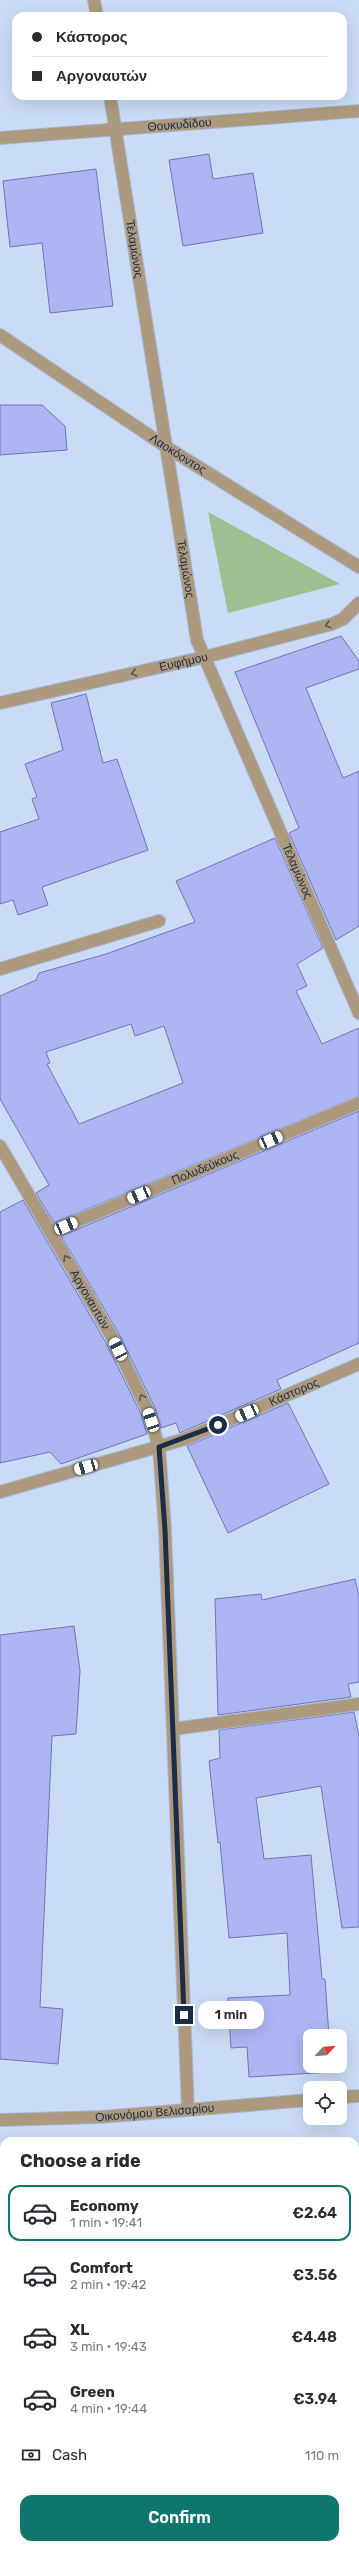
<!DOCTYPE html>
<html lang="en">
<head>
<meta charset="utf-8">
<style>
  body { margin:0; font-family:Rubik,sans-serif; background:#f2f2f3; color:#2b2b33; height:100vh; display:flex; flex-direction:column; font-size:15px; white-space:nowrap }
  * { box-sizing:border-box; margin:0 }
  p { font-size:13px; color:#7c7c81 }
  .icon { flex:none; width:22px; height:22px; fill:none; stroke:currentColor; stroke-width:2; stroke-linecap:round; stroke-linejoin:round }
  .map { position:relative; flex:1; overflow:hidden }
  .panel { position:absolute; left:0px; top:2137px; width:359px; height:412px; display:flex; flex-direction:column; background:#fff; border-radius:12px 12px 0 0; box-shadow:0 4px 16px #0002 }
  .panel>* { flex:none }
  .guide { position:absolute; left:12px; top:12px; width:335px; height:88px; border-radius:12px; box-shadow:0 4px 16px #0002; display:grid; align-content:center; height:88px; padding:0 20px; background:#fff }
  .needle { width:26px; rotate:64deg }
  .fabs { position:absolute; left:303px; top:2029px; display:grid; gap:8px }
  .fabs a { display:grid; place-items:center; width:44px; height:44px; border-radius:8px; background:#fff; box-shadow:0 4px 16px #0002; font-size:20px }
  .end { position:absolute; width:18px; height:18px; margin:-9px; border:5px solid #1b2c44; background:#fff; box-shadow:0 0 0 2px #fff }
  .from { border-radius:50% }
  .bubble { position:absolute; height:28px; border-radius:12px; background:#fff; box-shadow:0 4px 16px #0002; font-size:13px; font-weight:600; line-height:28px; text-align:center }
  .car { position:absolute; width:12px; height:24px; margin:-12px -6px; border-radius:5px; box-shadow:0 0 3px 1px #0007; background:linear-gradient(#fff 24%,#345 0 40%,#fff 0 76%,#345 0 86%,#fff 0) }
  .guide b { display:flex; align-items:center; gap:14px; height:38px; font-size:15px }
  .guide b+b { border-top:1px solid #e1e1e2 }
  .guide i { width:10px; height:10px; background:#2b2b33 }
  ul { padding:0; list-style:none }
  li { display:flex; align-items:center; gap:12px; height:56px; margin:0 8px 6px; padding:0 12px; border:2px solid transparent; border-radius:12px }
  li div { flex:1 }
  li b { display:block; font-size:15px }
  li em { font-style:normal; font-weight:600 }
  li.selected { border-color:#0f766e }
  li>.icon { width:36px; height:36px; stroke-width:1.5 }
  h2 { padding:0 20px; font-size:18px; line-height:48px }
  .pay { display:flex; align-items:center; gap:10px; height:44px; padding:0 20px; font-size:15px }
  .pay p { margin-inline-start:auto }
  .action { display:flex; gap:8px; margin-top:auto; padding:8px 20px }
  .action a { flex:1; height:46px; border-radius:12px; background:#0f766e; color:#fff; font-size:16px; font-weight:600; line-height:46px; text-align:center }
  .map>svg:first-child { display:block }
  .green { fill:#9dbf91 }
  .building { fill:#acb5f2; stroke:#6e76b7; fill-rule:evenodd }
  .lines { fill:none; stroke-linecap:round; stroke-linejoin:round }
  .street-casing { stroke:#a7b8d2; stroke-width:14 }
  .street { stroke:#ad9a7e; stroke-width:12 }
  .oneway { stroke:#55585b }
  .route { stroke:#1b2c44; stroke-width:5 }
  .labels { text-anchor:middle; dominant-baseline:central; stroke-width:3; stroke-linejoin:round; paint-order:stroke }
  .street-label { font-size:12px; fill:#1b2c44; stroke:#dfe8f5 }
</style>
</head>
<body>
<div class="map">
<svg width="359" height="2549" viewBox="0 0 359 2549">
  <rect width="100%" height="100%" fill="#cadbf5"/>
  <path class="green" d="M208 512 340 584 228 613Z"/>
  <path class="building" d="M209 154 213 179 253 173 263 233 183 246 169 160Z
    M96 169 113 306 50 313 42 243 10 247 3 181Z
    M0 405H42L65 426 67 450 0 455Z
    M341 636 359 661V669L306 688 343 778 359 771V926L336 940 289 833 299 828 235 672Z
    M86 694 103 763 117 759 148 850 42 887 48 905 18 915 13 900 0 904V832L39 819 32 799 37 797 25 764 63 750 51 703Z
    M275 838 323 948 297 964 307 986 296 991 322 1044 359 1028V1096L54 1223 36 1193 49 1185 0 1099V996L36 980 39 973 106 954 195 922 176 881ZM131 1024 135 1036 164 1026 183 1083 79 1124 47 1064 50 1063 46 1052Z
    M359 1111V1343L277 1380 281 1389 182 1432 180 1433 176 1423 161 1428 155 1408 119 1334 61 1236Z
    M23 1200 105 1341 141 1414 147 1434 61 1464 50 1452 0 1463V1212Z
    M288 1403 329 1484 228 1533 187 1446Z
    M355 1579 359 1596V1682L348 1684 351 1697 218 1715 215 1599 261 1594 262 1600Z
    M74 1626 80 1671 76 1734 52 1736 40 2007 63 2009 58 2064 0 2059V1635Z
    M354 1712 359 1737V1927L342 1928 321 1786 256 1798 264 1859 311 1855 322 1979H325L329 2036H310V2066H331V2072L249 2077 247 2047 231 2048 228 1998 290 1995 287 1933 229 1938 220 1842 218 1843 209 1761 220 1758 219 1730Z"/>
  <g class="lines">
    <g class="street-casing">
      <g id="street">
        <path d="M94 0 97 16"/>
        <path id="s1" d="M110 96 197 640 359 1013"/>
        <path id="s2" d="M0 138 359 111"/>
        <path id="s3" d="M0 335 168 448 359 567"/>
        <path id="s4" d="M0 703 205 657 332 624 343 619 359 603"/>
        <path d="M0 969 159 921"/>
        <path id="s5" d="M0 1146 112 1337 148 1411 159 1447 165 1530 188 2110"/>
        <path id="s6" d="M51 1232 359 1103"/>
        <path id="s7" d="M0 1492 185 1439 359 1364"/>
        <path d="M173 1729 359 1704"/>
        <path d="M340 2097 359 2096"/>
        <path id="s8" d="M0 2120 101 2117 310 2100"/>
      </g>
    </g>
    <use href="#street" class="street"/>
  </g>
  <defs><path id="oneway-chevron" d="M-2-3.5L2.5 0L-2 3.5" fill="none" stroke-width="1.6" stroke-linecap="round" stroke-linejoin="round"/></defs>
  <g class="oneway">
    <use href="#oneway-chevron" transform="translate(328 625) rotate(163)"/>
    <use href="#oneway-chevron" transform="translate(134 673) rotate(167)"/>
    <use href="#oneway-chevron" transform="translate(66 1258) rotate(-120)"/>
    <use href="#oneway-chevron" transform="translate(142 1397) rotate(-115)"/>
  </g>
  <g class="lines">
    <path class="route" d="M184 2015 165 1530 159 1447 218 1425"/>
  </g>
  <g class="labels">
    <g class="street-label">
      <text stroke="none"><textPath href="#s2" startOffset="180">Θουκυδίδου</textPath></text>
      <text stroke="none"><textPath href="#s1" startOffset="155">Τελαμώνος</textPath></text>
      <text stroke="none"><textPath href="#s3" startOffset="214">Λαοκόοντος</textPath></text>
      <text stroke="none"><textPath href="#s1" startOffset="479">Τελαμώνος</textPath></text>
      <text stroke="none"><textPath href="#s4" startOffset="188">Ευφήμου</textPath></text>
      <text stroke="none"><textPath href="#s1" startOffset="803">Τελαμώνος</textPath></text>
      <text stroke="none"><textPath href="#s6" startOffset="167">Πολυδεύκους</textPath></text>
      <text stroke="none"><textPath href="#s5" startOffset="178">Αργοναυτών</textPath></text>
      <text stroke="none"><textPath href="#s7" startOffset="311">Κάστορος</textPath></text>
      <text stroke="none"><textPath href="#s8" startOffset="155">Οικονόμου Βελισαρίου</textPath></text>
    </g>
  </g>
</svg>
<div class="fabs">
<a><svg class="needle" viewBox="-14 -14 28 28"><path d="M0-13l5 13h-10z" fill="#e53935"/><path d="M0 13l5-13h-10z" fill="#7c7c81"/></svg></a>
<a><svg class="icon" aria-label="locate" viewBox="0 0 24 24"><circle cx="12" cy="12" r="6"/><path d="M12 2v4M12 18v4M2 12h4M18 12h4"/></svg></a>
</div>
<i class="end from" style="left:218px;top:1425px"></i>
<i class="end" style="left:184px;top:2015px"></i>
<div class="bubble" style="left:198px;top:2001px;width:66px">1 min</div>
<i class="car" style="left:271px;top:1140px;rotate:67deg"></i>
<i class="car" style="left:139px;top:1195px;rotate:247deg"></i>
<i class="car" style="left:66px;top:1226px;rotate:67deg"></i>
<i class="car" style="left:118px;top:1349px;rotate:333deg"></i>
<i class="car" style="left:247px;top:1413px;rotate:246deg"></i>
<i class="car" style="left:151px;top:1420px;rotate:341deg"></i>
<i class="car" style="left:86px;top:1467px;rotate:254deg"></i>
<div class="guide">
<b><i class="from"></i>Κάστορος</b>
<b><i></i>Αργοναυτών</b>
</div>
<section class="panel">
<h2>Choose a ride</h2>
<ul>
<li class="selected"><svg class="icon" aria-label="car" viewBox="0 0 24 24"><path d="M5 17H2v-5l4-1 3-4h7l3 4 3 1v5h-3M9 17h6M6 11h13"/><circle cx="7" cy="17" r="2"/><circle cx="17" cy="17" r="2"/></svg><div><b>Economy</b><p>1 min · 19:41</p></div><em>€2.64</em></li>
<li><svg class="icon" aria-label="car" viewBox="0 0 24 24"><path d="M5 17H2v-5l4-1 3-4h7l3 4 3 1v5h-3M9 17h6M6 11h13"/><circle cx="7" cy="17" r="2"/><circle cx="17" cy="17" r="2"/></svg><div><b>Comfort</b><p>2 min · 19:42</p></div><em>€3.56</em></li>
<li><svg class="icon" aria-label="car" viewBox="0 0 24 24"><path d="M5 17H2v-5l4-1 3-4h7l3 4 3 1v5h-3M9 17h6M6 11h13"/><circle cx="7" cy="17" r="2"/><circle cx="17" cy="17" r="2"/></svg><div><b>XL</b><p>3 min · 19:43</p></div><em>€4.48</em></li>
<li><svg class="icon" aria-label="car" viewBox="0 0 24 24"><path d="M5 17H2v-5l4-1 3-4h7l3 4 3 1v5h-3M9 17h6M6 11h13"/><circle cx="7" cy="17" r="2"/><circle cx="17" cy="17" r="2"/></svg><div><b>Green</b><p>4 min · 19:44</p></div><em>€3.94</em></li>
</ul>
<div class="pay"><svg class="icon" aria-label="cash" viewBox="0 0 24 24"><path d="M3 7h18v10H3z"/><circle cx="12" cy="12" r="2"/></svg>Cash<p>110 m</p></div>
<div class="action"><a>Confirm</a></div>
</section>
</div>
</body>
</html>
